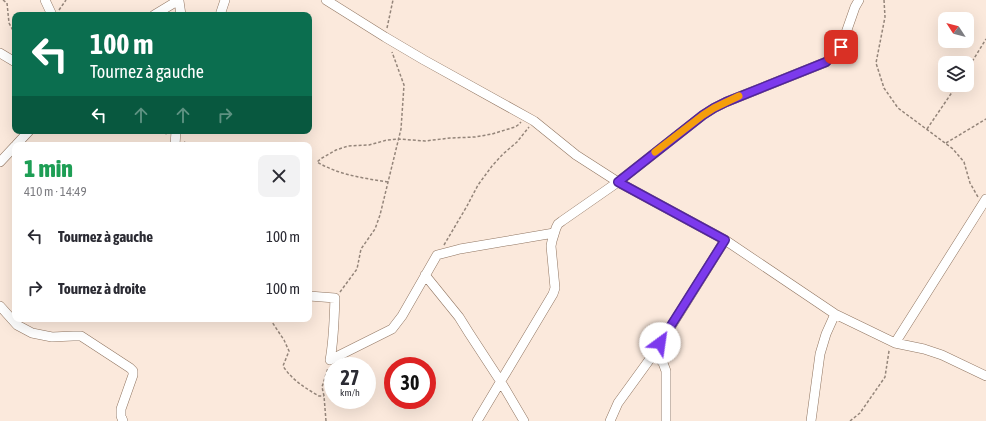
<!DOCTYPE html>
<html lang="fr">
<meta charset="utf-8">
<style>
:root{--surface:#fff;--page:#f2f2f3;--text:#2b2b33;--muted:#7c7c81}
body{margin:0;font-family:"Asap Condensed",sans-serif;background:var(--page);color:var(--text);height:100vh;display:flex;flex-direction:column;font-size:15px;white-space:nowrap}
*{box-sizing:border-box;margin:0}
p{font-size:13px;color:var(--muted)}
.icon{flex:none;width:22px;height:22px;fill:none;stroke:currentColor;stroke-width:2;stroke-linecap:round;stroke-linejoin:round}
.map{position:relative;flex:1;overflow:hidden}
.sheet{position:absolute;left:12px;top:142px;width:300px;height:180px;display:flex;flex-direction:column;background:var(--surface);border-radius:8px;box-shadow:0 4px 16px #0002}
.sheet>*{flex:none}
.guide{position:absolute;left:12px;top:12px;width:300px;height:122px;border-radius:8px;box-shadow:0 4px 16px #0002;background:#0b6e4f;color:#fff;overflow:hidden}
.needle{width:26px;rotate:306deg}
.tools{position:absolute;left:938px;top:12px;display:grid;gap:8px}
.tools a{display:grid;place-items:center;width:36px;height:36px;border-radius:8px;background:var(--surface);box-shadow:0 4px 16px #0002;font-size:20px}
.speed{position:absolute;left:324px;top:357px;display:flex;gap:8px;font-size:20px;font-weight:700;text-align:center}
.speed>*{display:grid;place-content:center;width:52px;height:52px;border-radius:50%;background:var(--surface);box-shadow:0 4px 16px #0002;line-height:1}
.speed small{font-size:10px;font-weight:400}
.speed .limit{border:6px solid #d22;background:#fff;color:#111}
.pin{position:absolute;display:grid;place-items:center;width:34px;height:34px;color:#fff;margin:-17px;border-radius:8px;box-shadow:0 2px 6px #0006}
.me{position:absolute;width:44px;margin:-22px;rotate:31deg;stroke-linejoin:round;filter:drop-shadow(0 0 3px #0008)}
.turn{display:flex;align-items:center;gap:14px;height:84px;padding:0 12px;font-size:18px}
.turn .icon{width:52px;height:52px;stroke-width:2.5}
.turn b{display:block;font-size:28px;line-height:34px}
.lanes{display:flex;align-items:center;height:38px;padding:0 12px;background:#0003;justify-content:center;gap:20px;direction:ltr}
.lanes .off{opacity:.35}
.round{display:grid;place-items:center;flex:none;width:42px;height:42px;border-radius:8px;background:var(--page)}
.headline{display:flex;align-items:center;justify-content:space-between;height:68px;padding:0 12px}
h1{font-size:24px;font-weight:800;line-height:30px;color:#1e9e55}
ul{padding:0;list-style:none}
li{display:flex;align-items:center;gap:12px;height:52px;padding:0 12px}
li div{flex:1}
li b{display:block;font-size:15px}
li em{font-style:normal}
.map>svg:first-child{display:block}
.lines{fill:none;stroke-linecap:round;stroke-linejoin:round}
.minor-casing{stroke:#907561;stroke-width:10}
.path{stroke:#94857a;stroke-width:1.5;stroke-dasharray:3 2;stroke-linecap:butt}
.minor{stroke:#fff;stroke-width:9}
.route-casing{stroke:#51269a;stroke-width:10}
.route{stroke:#7c3aed;stroke-width:7}
.slow{stroke:#f59e0b;stroke-width:7}
</style>
<div class="map">
<svg width="986" height="421" viewBox="0 0 986 421">
<rect width="100%" height="100%" fill="#fbe9dc"/>
<g class="lines">
<defs>
<path id="minor" d="M 45,0 L 52,15
M 326,0 L 385,37 L 424,60 L 534,121 L 576,155 L 618,182 L 725,240 L 835,314 L 895,343 L 986,199
M 179,1 L 181,15
M 154,15 L 179,0
M 220,15 L 225,0
M 0,53 L 15,62
M 16,145 L 29,131
M 175,145 L 176,131
M 0,162 L 15,146
M 425,275 L 459,317 L 469,333 L 501,382 L 524,421
M 309,296 L 335,298 C 334,319 334,339 330,360
M 0,306 L 17,325 L 32,333 L 52,337 L 73,336 L 81,336 L 130,368 L 133,371 L 133,375 L 121,409 L 121,416 L 123,421
M 895,343 L 924,349 L 942,355 L 986,376
M 330,360 L 392,329 L 402,316 L 437,255 L 460,249 L 554,233
M 477,421 L 553,294 L 555,288 L 551,246 L 552,241 L 556,228 L 558,224 L 562,221 L 618,182 L 703,115 L 714,108 L 726,102 L 826,62 L 841,47 L 855,7 L 859,0
M 610,421 L 618,403 L 655,352
M 666,421 L 666,371 L 663,363 L 655,352 L 725,240
M 811,421 L 820,354 L 826,334 L 835,314"/>
</defs>
<use href="#minor" class="minor-casing"/>
<path class="path" d="M 3,0 L 7,3 L 9,23 L 15,34
M 884,0 L 885,17 L 876,63 L 884,88 L 898,108 L 953,149 L 964,162 L 970,183 L 978,197
M 59,10 L 66,0
M 387,28 L 393,0
M 967,70 L 986,39
M 927,129 L 957,85
M 154,131 L 168,134
M 184,142 L 190,145
M 946,143 L 986,119
M 388,182 C 363,178 339,175 317,162 L 322,158 L 336,150 L 348,146 L 369,145 L 387,140 L 399,139 L 425,141 L 450,138 L 475,137 L 492,134 L 515,127 L 518,125 L 521,122
M 444,245 L 467,206 L 478,185 L 492,166 L 503,154 L 517,142 L 529,127
M 340,292 L 357,269 L 361,249 L 375,229 L 380,215 L 401,129 L 404,85 L 392,52
M 270,319 L 284,340 L 289,351 L 283,366 C 292,380 305,388 319,396 L 324,396
M 326,421 L 324,396 L 322,387 L 328,368
M 850,421 L 860,413 L 885,377 L 889,351 L 890,350"/>
<use href="#minor" class="minor"/>
</g>
<g class="lines">
<defs>
<path id="route" d="M 660,343 L 725,240 L 618,182 L 703,115 L 714,108 L 726,102 L 826,62 L 841,47"/>
</defs>
<use href="#route" class="route-casing"/>
<use href="#route" class="route"/>
<path class="slow" d="M 655,152 L 703,115 L 714,108 L 739,96"/>
</g>
</svg>
<div class="tools">
<a><svg class="needle" viewBox="-14 -14 28 28"><path d="M0-13l5 13h-10z" fill="#e53935"/><path d="M0 13l5-13h-10z" fill="#7c7c81"/></svg></a>
<a><svg class="icon" aria-label="layers" viewBox="0 0 24 24"><path d="M12 4l9 5-9 5-9-5zM3 14l9 5 9-5"/></svg></a>
</div>
<div class="speed"><div>27<small>km/h</small></div><div class="limit">30</div></div>
<div class="pin" style="left:841px;top:47px;background:#d93025"><svg class="icon" aria-label="arrive" viewBox="0 0 24 24"><path d="M6 21V4h12l-3 4 3 4H6"/></svg></div>
<svg class="me" style="left:660px;top:343px" viewBox="-20 -20 40 40"><circle r="19" fill="#fff"/><path d="M0-13L10 11 0 6-10 11z" fill="#7c3aed"/></svg>
<div class="guide">
<div class="turn"><svg class="icon" aria-label="left" viewBox="0 0 24 24"><path d="M17 20v-9H6M10 6l-5 5 5 5"/></svg><div><b>100 m</b>Tournez à gauche</div></div>
<div class="lanes"><svg class="icon" aria-label="left" viewBox="0 0 24 24"><path d="M17 20v-9H6M10 6l-5 5 5 5"/></svg><svg class="icon off" aria-label="ahead" viewBox="0 0 24 24"><path d="M12 20V5M6 11l6-6 6 6"/></svg><svg class="icon off" aria-label="ahead" viewBox="0 0 24 24"><path d="M12 20V5M6 11l6-6 6 6"/></svg><svg class="icon off" aria-label="right" viewBox="0 0 24 24"><path d="M7 20v-9h11M14 6l5 5-5 5"/></svg></div>
</div>
<section class="sheet">
<div class="headline"><div><h1>1 min</h1><p>410 m · 14:49</p></div><a class="round"><svg class="icon" aria-label="close" viewBox="0 0 24 24"><path d="M6 6l12 12M18 6L6 18"/></svg></a></div>
<ul>
<li><svg class="icon" aria-label="left" viewBox="0 0 24 24"><path d="M17 20v-9H6M10 6l-5 5 5 5"/></svg><div><b>Tournez à gauche</b></div><em>100 m</em></li>
<li><svg class="icon" aria-label="right" viewBox="0 0 24 24"><path d="M7 20v-9h11M14 6l5 5-5 5"/></svg><div><b>Tournez à droite</b></div><em>100 m</em></li>
</ul>
</section>
</div>
